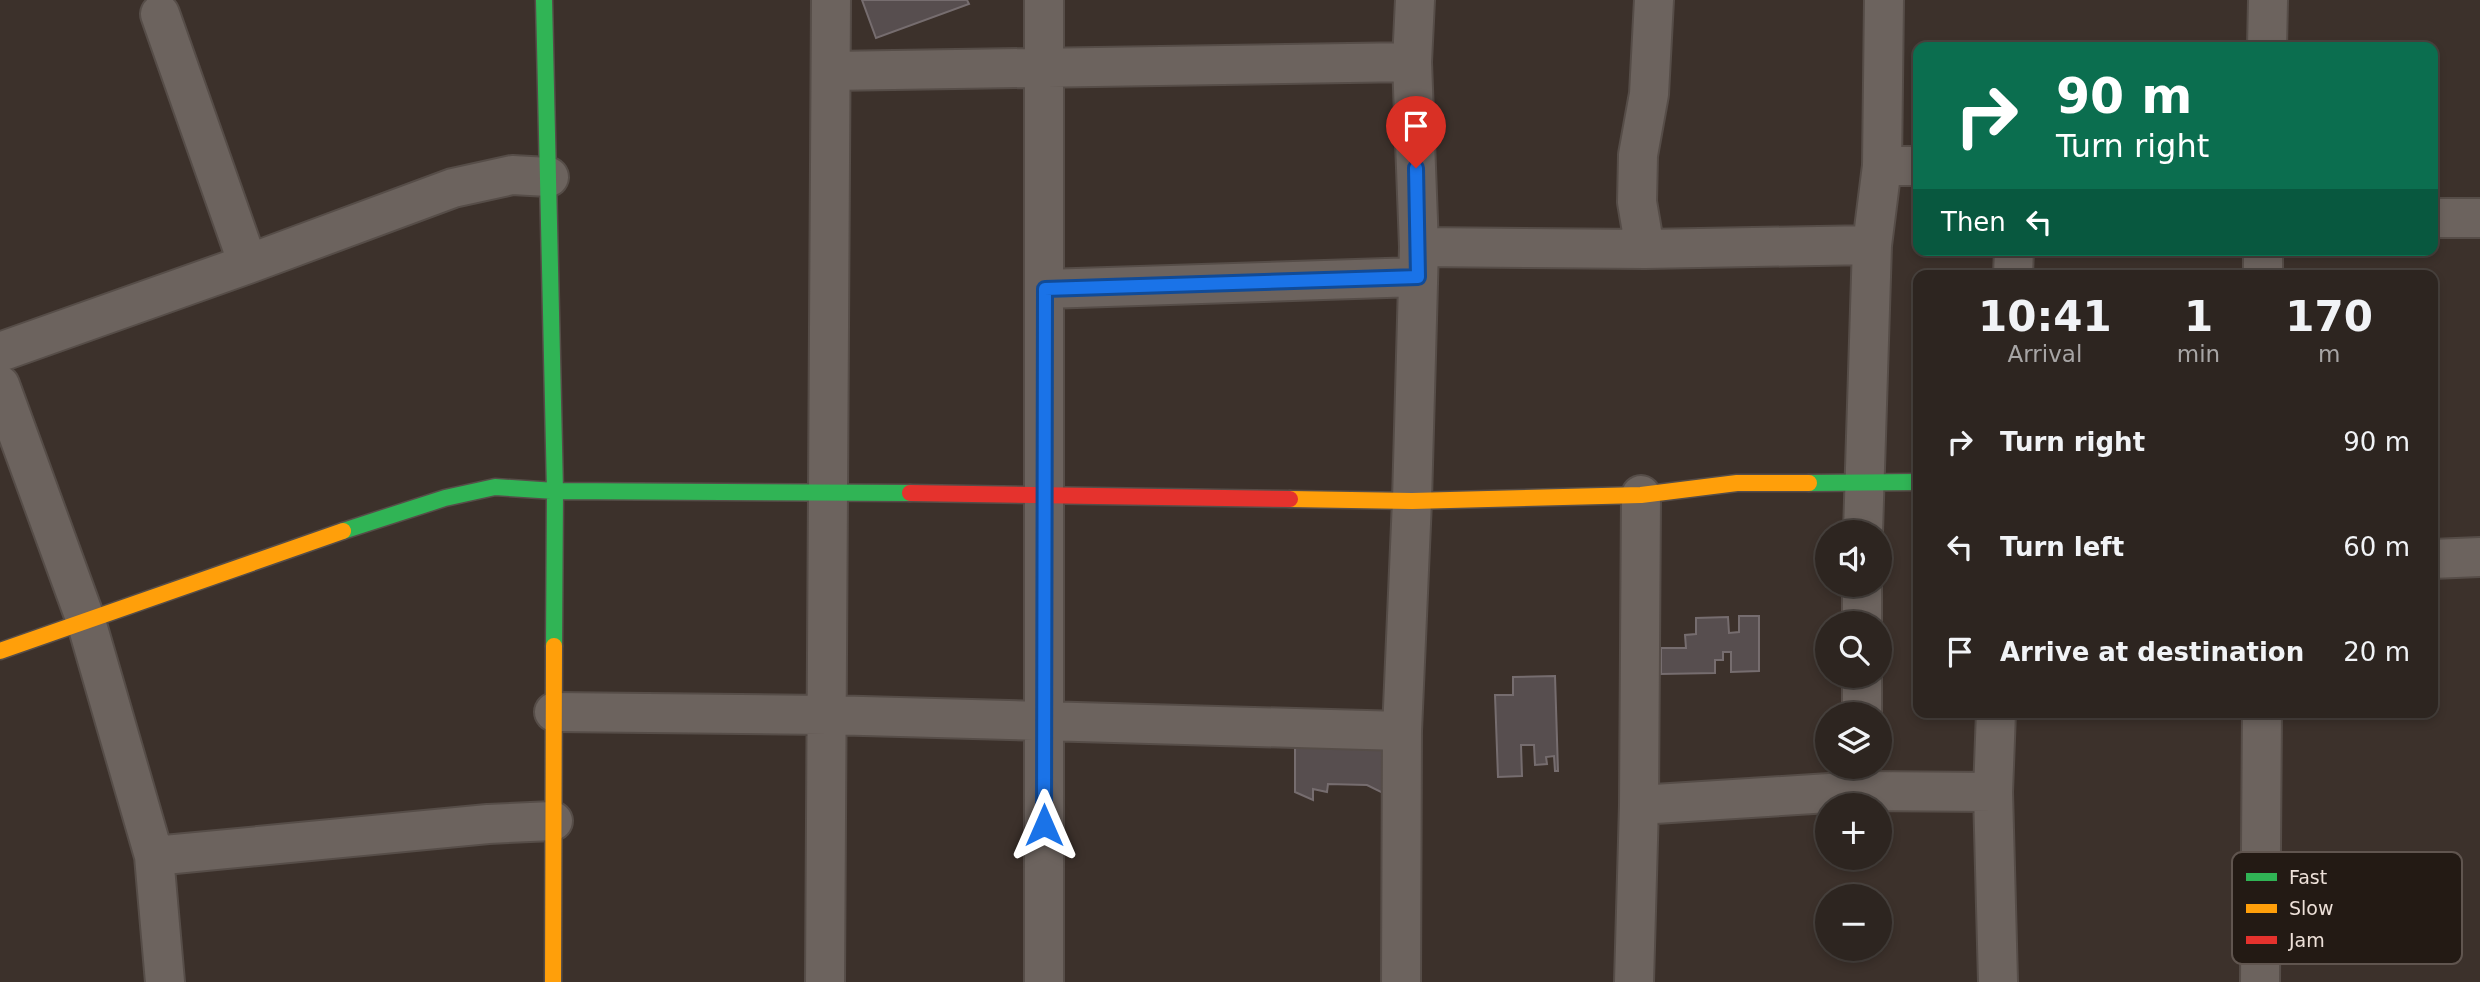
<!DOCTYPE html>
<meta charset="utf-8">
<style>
:root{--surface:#2d2520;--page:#39312d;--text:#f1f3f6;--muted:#a7a5a5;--line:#48423e}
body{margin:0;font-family:"DejaVu Sans",sans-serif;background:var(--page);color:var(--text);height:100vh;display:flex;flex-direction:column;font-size:26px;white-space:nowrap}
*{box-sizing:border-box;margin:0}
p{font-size:23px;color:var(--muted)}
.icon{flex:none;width:38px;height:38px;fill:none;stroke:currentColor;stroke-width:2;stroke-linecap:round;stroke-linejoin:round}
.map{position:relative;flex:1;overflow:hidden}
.sheet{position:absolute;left:1913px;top:270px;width:525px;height:448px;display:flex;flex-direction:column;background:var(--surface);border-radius:14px;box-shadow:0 4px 10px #0003,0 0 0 2px var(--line)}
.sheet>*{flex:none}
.guide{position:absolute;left:1913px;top:42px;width:525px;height:214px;border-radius:14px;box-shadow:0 4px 10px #0003,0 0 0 2px var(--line);background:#0b6e4f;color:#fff;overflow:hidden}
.buttons{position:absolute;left:1815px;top:520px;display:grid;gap:14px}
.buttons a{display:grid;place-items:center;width:77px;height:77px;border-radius:50%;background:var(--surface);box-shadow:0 4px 10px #0003,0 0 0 2px var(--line);font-size:35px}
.pin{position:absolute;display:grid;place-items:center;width:60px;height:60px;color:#fff;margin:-72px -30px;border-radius:50% 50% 50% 0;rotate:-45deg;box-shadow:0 0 7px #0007}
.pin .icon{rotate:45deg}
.me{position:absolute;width:77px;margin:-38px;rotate:0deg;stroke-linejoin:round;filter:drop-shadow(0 0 5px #0008)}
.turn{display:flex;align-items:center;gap:24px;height:147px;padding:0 28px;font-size:32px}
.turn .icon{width:91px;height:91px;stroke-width:2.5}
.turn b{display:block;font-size:49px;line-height:60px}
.then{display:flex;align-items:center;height:66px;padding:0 28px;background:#0003;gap:14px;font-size:26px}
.eta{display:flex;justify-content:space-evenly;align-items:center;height:119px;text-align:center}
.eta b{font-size:42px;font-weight:700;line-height:49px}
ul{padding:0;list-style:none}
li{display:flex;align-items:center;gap:21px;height:105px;padding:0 28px}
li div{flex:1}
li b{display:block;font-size:26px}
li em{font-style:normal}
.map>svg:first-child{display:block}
.building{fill:#574e4f;stroke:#766d6f;stroke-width:2}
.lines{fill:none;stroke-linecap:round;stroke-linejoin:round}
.street-casing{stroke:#564d48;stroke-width:42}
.fast-casing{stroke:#564d48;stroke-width:19}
.slow-casing{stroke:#564d48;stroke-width:19}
.jam-casing{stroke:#564d48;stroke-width:19}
.street{stroke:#6c635e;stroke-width:38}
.fast{stroke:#30b455;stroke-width:16}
.slow{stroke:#ff9f0a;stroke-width:16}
.jam{stroke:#e5322d;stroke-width:16}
.route-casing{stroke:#114b97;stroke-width:18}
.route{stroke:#1a73e8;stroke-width:12}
.key{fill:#231a14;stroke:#60554f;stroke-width:2}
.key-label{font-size:19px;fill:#ede0d8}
</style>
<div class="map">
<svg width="2480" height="982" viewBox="0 0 2480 982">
<rect width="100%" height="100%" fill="#3c312b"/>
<path class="building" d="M 862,0 L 967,0 L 969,4 L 876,38 Z
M 1739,616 L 1759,616 L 1759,671 L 1731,672 L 1731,652 L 1723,652 L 1723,660 L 1715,660 L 1715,673 L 1661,674 L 1661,648 L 1686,648 L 1685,635 L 1696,634 L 1696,618 L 1728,617 L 1729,633 L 1739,632 Z
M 1555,676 L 1558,771 L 1555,771 L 1554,756 L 1546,757 L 1547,764 L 1535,765 L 1534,745 L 1521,745 L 1522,776 L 1498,777 L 1495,695 L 1513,695 L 1513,677 Z
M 1385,743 L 1385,794 L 1367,785 L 1328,784 L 1327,792 L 1313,789 L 1313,800 L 1295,792 L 1295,744 Z"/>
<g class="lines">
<defs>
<path id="street" d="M 160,14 L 248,264
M 2267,47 L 2268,0
M 831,71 L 1412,62
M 1882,166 L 1918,166
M 2432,218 L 2480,218
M 1419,247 L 1645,249 L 1872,245
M 1645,249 L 1637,202 L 1638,155 L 1649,94 L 1654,0
M 2263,250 L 2263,275
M 2013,275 L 2014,250
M 1045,289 L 1417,277
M 0,352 L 248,264 L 453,188 L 512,175 L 549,177
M 0,385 L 86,621 L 154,856 L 165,982
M 1863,532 L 1872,245 L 1882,166 L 1884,0
M 2432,559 L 2480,557
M 1862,623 L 1862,584
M 554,712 L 827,715 L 1402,731
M 1996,712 L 1993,792 L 1998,982
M 1862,714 L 1862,676
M 1639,805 L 1861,791 L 1993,792
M 154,856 L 488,824 L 553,821
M 825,982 L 831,0
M 1044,982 L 1044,0
M 1401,982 L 1402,731 L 1412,501 L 1419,247 L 1412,62 L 1415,0
M 1634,982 L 1639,805 L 1641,495
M 2260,982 L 2262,712"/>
<path id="fast" d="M 544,0 L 555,491 L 554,646
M 1809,483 L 1918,482
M 343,531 L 445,498 L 495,487 L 555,491 L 910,493"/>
<path id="slow" d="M 1290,499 L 1412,501 L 1641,495 L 1737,483 L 1809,483
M 0,651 L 343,531
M 553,982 L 554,646"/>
<path id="jam" d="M 910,493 L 1290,499"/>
</defs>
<use href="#street" class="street-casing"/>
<use href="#fast" class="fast-casing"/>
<use href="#slow" class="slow-casing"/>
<use href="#jam" class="jam-casing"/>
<use href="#street" class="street"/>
<use href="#fast" class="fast"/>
<use href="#slow" class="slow"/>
<use href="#jam" class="jam"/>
</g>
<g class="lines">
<defs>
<path id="route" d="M 1044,825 L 1045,289 L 1418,277 L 1416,168"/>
</defs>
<use href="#route" class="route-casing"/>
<use href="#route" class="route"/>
</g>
<rect x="2232" y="852" width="230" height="112" rx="10" class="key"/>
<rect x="2246" y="873" width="31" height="8" fill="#30b455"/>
<rect x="2246" y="904" width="31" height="9" fill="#ff9f0a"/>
<rect x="2246" y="936" width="31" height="8" fill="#e5322d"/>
<g class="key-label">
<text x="2289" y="884">Fast</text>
<text x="2289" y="915">Slow</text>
<text x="2289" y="947">Jam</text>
</g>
</svg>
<div class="buttons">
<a><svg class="icon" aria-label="sound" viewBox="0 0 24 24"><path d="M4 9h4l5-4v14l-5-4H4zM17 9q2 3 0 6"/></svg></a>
<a><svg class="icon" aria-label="search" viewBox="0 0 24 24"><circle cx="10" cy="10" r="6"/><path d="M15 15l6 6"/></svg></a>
<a><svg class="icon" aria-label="layers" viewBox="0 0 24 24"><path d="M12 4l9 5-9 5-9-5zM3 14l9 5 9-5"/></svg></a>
<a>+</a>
<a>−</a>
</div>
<div class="pin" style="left:1416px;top:168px;background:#d93025"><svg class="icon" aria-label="arrive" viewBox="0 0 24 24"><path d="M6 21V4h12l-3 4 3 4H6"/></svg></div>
<svg class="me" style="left:1044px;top:825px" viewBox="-20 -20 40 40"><path d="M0-17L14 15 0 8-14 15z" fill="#1a73e8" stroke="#fff" stroke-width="4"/></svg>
<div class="guide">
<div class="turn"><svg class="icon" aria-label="right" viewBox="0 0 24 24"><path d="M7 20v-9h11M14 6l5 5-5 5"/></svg><div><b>90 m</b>Turn right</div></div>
<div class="then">Then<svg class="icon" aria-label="left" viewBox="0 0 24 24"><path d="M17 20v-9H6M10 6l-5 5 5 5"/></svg></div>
</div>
<section class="sheet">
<div class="eta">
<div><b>10:41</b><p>Arrival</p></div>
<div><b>1</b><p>min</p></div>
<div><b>170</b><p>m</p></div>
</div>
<ul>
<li><svg class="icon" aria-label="right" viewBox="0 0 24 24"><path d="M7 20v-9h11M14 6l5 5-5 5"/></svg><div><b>Turn right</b></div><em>90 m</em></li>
<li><svg class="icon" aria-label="left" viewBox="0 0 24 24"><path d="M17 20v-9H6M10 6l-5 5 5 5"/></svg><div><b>Turn left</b></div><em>60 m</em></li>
<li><svg class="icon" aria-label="arrive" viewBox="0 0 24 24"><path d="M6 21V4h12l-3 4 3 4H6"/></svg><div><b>Arrive at destination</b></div><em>20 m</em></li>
</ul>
</section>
</div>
